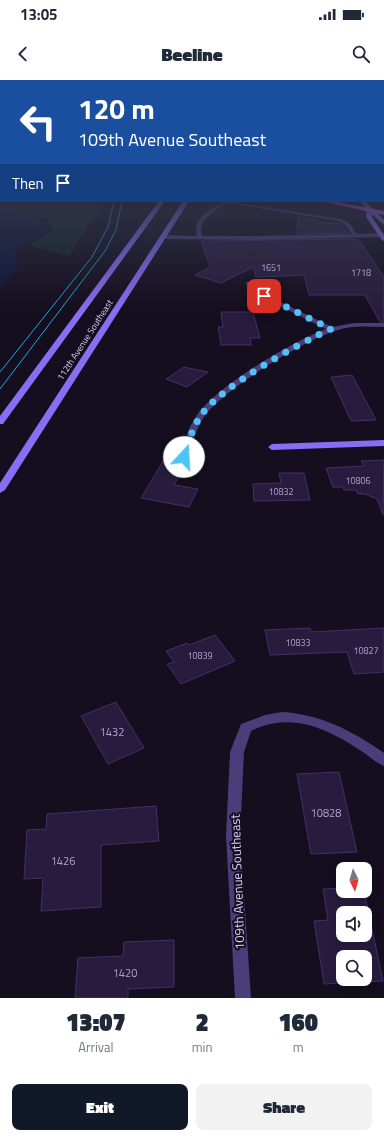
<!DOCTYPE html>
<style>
:root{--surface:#fff;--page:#f2f2f3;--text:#1f2937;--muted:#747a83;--accent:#111827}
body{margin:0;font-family:"Titillium Web",sans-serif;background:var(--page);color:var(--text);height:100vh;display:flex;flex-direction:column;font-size:15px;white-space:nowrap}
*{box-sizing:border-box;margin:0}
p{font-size:13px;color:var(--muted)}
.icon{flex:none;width:22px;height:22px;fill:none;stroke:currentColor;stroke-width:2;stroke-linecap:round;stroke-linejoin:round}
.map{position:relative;height:918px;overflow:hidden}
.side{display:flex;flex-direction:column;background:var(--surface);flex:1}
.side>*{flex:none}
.guide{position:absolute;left:0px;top:0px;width:384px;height:122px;box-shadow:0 2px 10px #0003;background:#1a4fa0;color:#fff;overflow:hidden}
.needle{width:26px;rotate:175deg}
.controls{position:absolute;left:336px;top:782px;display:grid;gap:8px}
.controls a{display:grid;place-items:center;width:36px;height:36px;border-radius:8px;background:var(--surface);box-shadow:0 2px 10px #0003;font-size:20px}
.pin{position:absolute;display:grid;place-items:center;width:34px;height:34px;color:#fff;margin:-17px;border-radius:8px;box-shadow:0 2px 6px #0006}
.me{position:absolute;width:44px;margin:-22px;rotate:20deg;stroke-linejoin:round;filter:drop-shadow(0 0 3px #0008)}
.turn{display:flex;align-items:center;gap:14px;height:84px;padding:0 12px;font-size:18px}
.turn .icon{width:52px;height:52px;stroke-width:2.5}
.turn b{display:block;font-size:28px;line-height:34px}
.then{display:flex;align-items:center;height:38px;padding:0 12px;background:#0003;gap:8px;font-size:15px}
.eta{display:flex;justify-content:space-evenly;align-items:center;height:68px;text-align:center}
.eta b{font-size:24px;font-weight:800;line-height:28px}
.primary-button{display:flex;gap:8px;margin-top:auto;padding:8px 12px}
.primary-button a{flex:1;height:46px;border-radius:8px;background:var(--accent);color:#fff;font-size:16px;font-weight:800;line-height:46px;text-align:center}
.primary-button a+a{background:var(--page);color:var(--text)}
.status{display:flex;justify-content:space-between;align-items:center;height:28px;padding:0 20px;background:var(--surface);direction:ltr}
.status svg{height:11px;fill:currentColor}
header{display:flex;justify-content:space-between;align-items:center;height:52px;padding:0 12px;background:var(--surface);font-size:18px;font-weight:800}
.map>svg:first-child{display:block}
.green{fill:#122528}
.water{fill:#0d1539}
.building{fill:#281c3e;stroke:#442f68;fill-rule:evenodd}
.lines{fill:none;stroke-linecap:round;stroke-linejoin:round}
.lane{fill:#493d7a;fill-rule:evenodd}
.street{fill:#493d7a;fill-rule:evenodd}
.secondary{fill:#886ef4;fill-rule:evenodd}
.primary{fill:#d45ff2;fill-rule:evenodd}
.tram{stroke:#12ace4;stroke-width:1}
.route{stroke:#4fc3f7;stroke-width:7;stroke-dasharray:0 12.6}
.labels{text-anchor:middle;stroke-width:4;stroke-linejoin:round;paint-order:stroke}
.number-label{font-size:9px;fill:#afa2cc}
.far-street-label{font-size:9px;fill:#dccffb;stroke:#140e1e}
.near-number-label{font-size:11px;fill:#afa2cc}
.near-street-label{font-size:13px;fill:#dccffb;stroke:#140e1e}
</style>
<div class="status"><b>13:05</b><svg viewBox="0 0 49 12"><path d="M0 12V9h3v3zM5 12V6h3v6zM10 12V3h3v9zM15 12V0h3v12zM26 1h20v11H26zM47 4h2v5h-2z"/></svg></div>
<header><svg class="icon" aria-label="back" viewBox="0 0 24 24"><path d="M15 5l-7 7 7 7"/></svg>Beeline<svg class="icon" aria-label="search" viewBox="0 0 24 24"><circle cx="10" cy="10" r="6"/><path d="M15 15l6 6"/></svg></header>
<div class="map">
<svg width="384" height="918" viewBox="0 0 384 918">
<rect width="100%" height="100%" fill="#140e1e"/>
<path class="green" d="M 0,104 L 1,121 L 103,121 L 97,132 L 97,138 L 93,139 L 69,176 L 27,165 L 52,151 L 47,138 L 0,138 Z"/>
<path class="water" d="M 0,130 L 9,130 L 34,135 L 49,149 L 15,171 L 17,189 L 6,199 L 0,209 Z"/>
<path class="building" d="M 298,137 L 316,140 L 318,143 L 339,143 L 348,153 L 297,154 Z
M 352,159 L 359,160 L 384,197 L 384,242 L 380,242 L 365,215 L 309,215 L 304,195 L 256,197 L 253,187 L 221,203 L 195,195 L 210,187 L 201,161 Z
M 221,232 L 253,232 L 260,258 L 250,258 L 251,265 L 221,265 L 218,247 L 223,247 Z
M 184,287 L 208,292 L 187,307 L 166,299 Z
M 352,295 L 376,340 L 351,341 L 331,297 Z
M 166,376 L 181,380 L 188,380 L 174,405 L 198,409 L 189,427 L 141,418 Z
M 384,380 L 383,435 L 377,419 L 365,414 L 358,414 L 356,410 L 344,410 L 343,407 L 333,407 L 326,388 L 364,386 L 361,381 Z
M 279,393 L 304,393 L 310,420 L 254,421 L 253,404 L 281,403 Z
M 310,548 L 311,552 L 384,548 L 384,592 L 354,594 L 347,572 L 270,575 L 265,550 Z
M 215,555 L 235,581 L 181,604 L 167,584 L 174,582 L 166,571 L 187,563 L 189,565 Z
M 116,622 L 144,668 L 108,684 L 81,636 Z
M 339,692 L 357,772 L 311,774 L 297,694 Z
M 156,726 L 159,761 L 101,765 L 101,827 L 41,831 L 43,798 L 24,799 L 27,750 L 46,749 L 47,734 Z
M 343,808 L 343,811 L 364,811 L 383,901 L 324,904 L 314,841 L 328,840 L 323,809 ZM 343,833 L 365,833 L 365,855 L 343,855 ZM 343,877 L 365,877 L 365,899 L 343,899 Z
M 174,860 L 174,907 L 128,909 L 128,918 L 75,918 L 78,878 L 123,876 L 124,862 Z"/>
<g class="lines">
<path class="lane" d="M 225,121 L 340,139 L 349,143 L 357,154 L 384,153 L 384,157 L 253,160 L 163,159 L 160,157 L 163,155 L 197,156 C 192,137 212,129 225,121 ZM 228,123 L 339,141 L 345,145 L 352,154 L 253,156 L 202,156 C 197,139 215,131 228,123 Z"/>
<path class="street" d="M 246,202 L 250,202 L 266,215 L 332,247 L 354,243 L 384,243 L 384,247 C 369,247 353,245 338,250 C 306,259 223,309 204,337 C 196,349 192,364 188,377 L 187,379 L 181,379 L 180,377 C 184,363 188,347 197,335 C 217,306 293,261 326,249 L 262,217 L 246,204 Z
M 282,632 C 320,634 353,651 384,673 L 384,686 C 374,682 367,674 358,669 C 325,647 289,632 251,651 L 244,672 L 240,756 L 251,918 L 235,918 L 226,756 L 230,672 L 241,644 L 265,635 Z"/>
<path class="secondary" d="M 159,121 L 165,121 L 3,344 L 0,344 L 0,336 Z
M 183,121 L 189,121 L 5,410 L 0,413 L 0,403 Z
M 359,121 L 365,121 L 384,140 L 384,145 L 372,134 L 372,137 L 384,155 L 384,161 L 382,160 L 366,137 L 367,129 Z
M 384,360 L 384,366 L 272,370 L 268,367 L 272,364 Z"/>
<path class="primary" d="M 157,121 L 163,121 L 161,125 L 157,125 Z
M 321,121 L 332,121 L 384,131 L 384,135 Z"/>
<path class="tram" d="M 0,292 L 92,177 L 108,147 L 114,121
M 0,309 L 105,171 L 116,150 L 122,121"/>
</g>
<linearGradient id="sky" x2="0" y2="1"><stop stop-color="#0b0810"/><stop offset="0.45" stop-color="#34364c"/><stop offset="1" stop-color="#34364c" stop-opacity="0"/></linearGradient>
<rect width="384" height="232" fill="url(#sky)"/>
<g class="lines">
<path class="route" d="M 184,377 C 188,363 193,346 202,334 C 221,307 299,263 331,249 L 264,216"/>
</g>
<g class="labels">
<g class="number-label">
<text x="271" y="191">1651</text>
<text x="361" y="196">1718</text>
<text x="358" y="404">10806</text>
<text x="281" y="415">10832</text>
<text x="298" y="566">10833</text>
<text x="366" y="574">10827</text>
<text x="200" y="579">10839</text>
</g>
<g class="far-street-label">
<text transform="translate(85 260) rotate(-57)" y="3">112th Avenue Southeast</text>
</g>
<g class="near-number-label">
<text x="112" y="656">1432</text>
<text x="326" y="737">10828</text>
<text x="63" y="785">1426</text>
<text x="125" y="897">1420</text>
</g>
<g class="near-street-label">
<text transform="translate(237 802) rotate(-92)" y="5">109th Avenue Southeast</text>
</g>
</g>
</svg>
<div class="controls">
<a><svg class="needle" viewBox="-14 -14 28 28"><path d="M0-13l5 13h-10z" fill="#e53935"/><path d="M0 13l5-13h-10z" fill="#747a83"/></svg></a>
<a><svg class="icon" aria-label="sound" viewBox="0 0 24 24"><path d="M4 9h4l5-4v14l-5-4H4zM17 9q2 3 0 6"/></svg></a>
<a><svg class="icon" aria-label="search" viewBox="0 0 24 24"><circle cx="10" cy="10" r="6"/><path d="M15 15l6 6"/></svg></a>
</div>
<div class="pin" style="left:264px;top:216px;background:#d93025"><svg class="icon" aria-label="arrive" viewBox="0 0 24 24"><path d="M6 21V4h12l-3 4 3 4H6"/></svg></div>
<svg class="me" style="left:184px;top:377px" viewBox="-20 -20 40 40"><circle r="19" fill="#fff"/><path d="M0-13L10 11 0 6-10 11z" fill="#4fc3f7"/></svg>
<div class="guide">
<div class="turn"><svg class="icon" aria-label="left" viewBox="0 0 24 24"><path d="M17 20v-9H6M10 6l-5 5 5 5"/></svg><div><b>120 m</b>109th Avenue Southeast</div></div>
<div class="then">Then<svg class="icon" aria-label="arrive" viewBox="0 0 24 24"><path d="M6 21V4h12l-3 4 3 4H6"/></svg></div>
</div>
</div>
<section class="side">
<div class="eta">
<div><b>13:07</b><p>Arrival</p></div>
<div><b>2</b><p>min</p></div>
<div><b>160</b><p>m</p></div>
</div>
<div class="primary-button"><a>Exit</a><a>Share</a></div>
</section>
